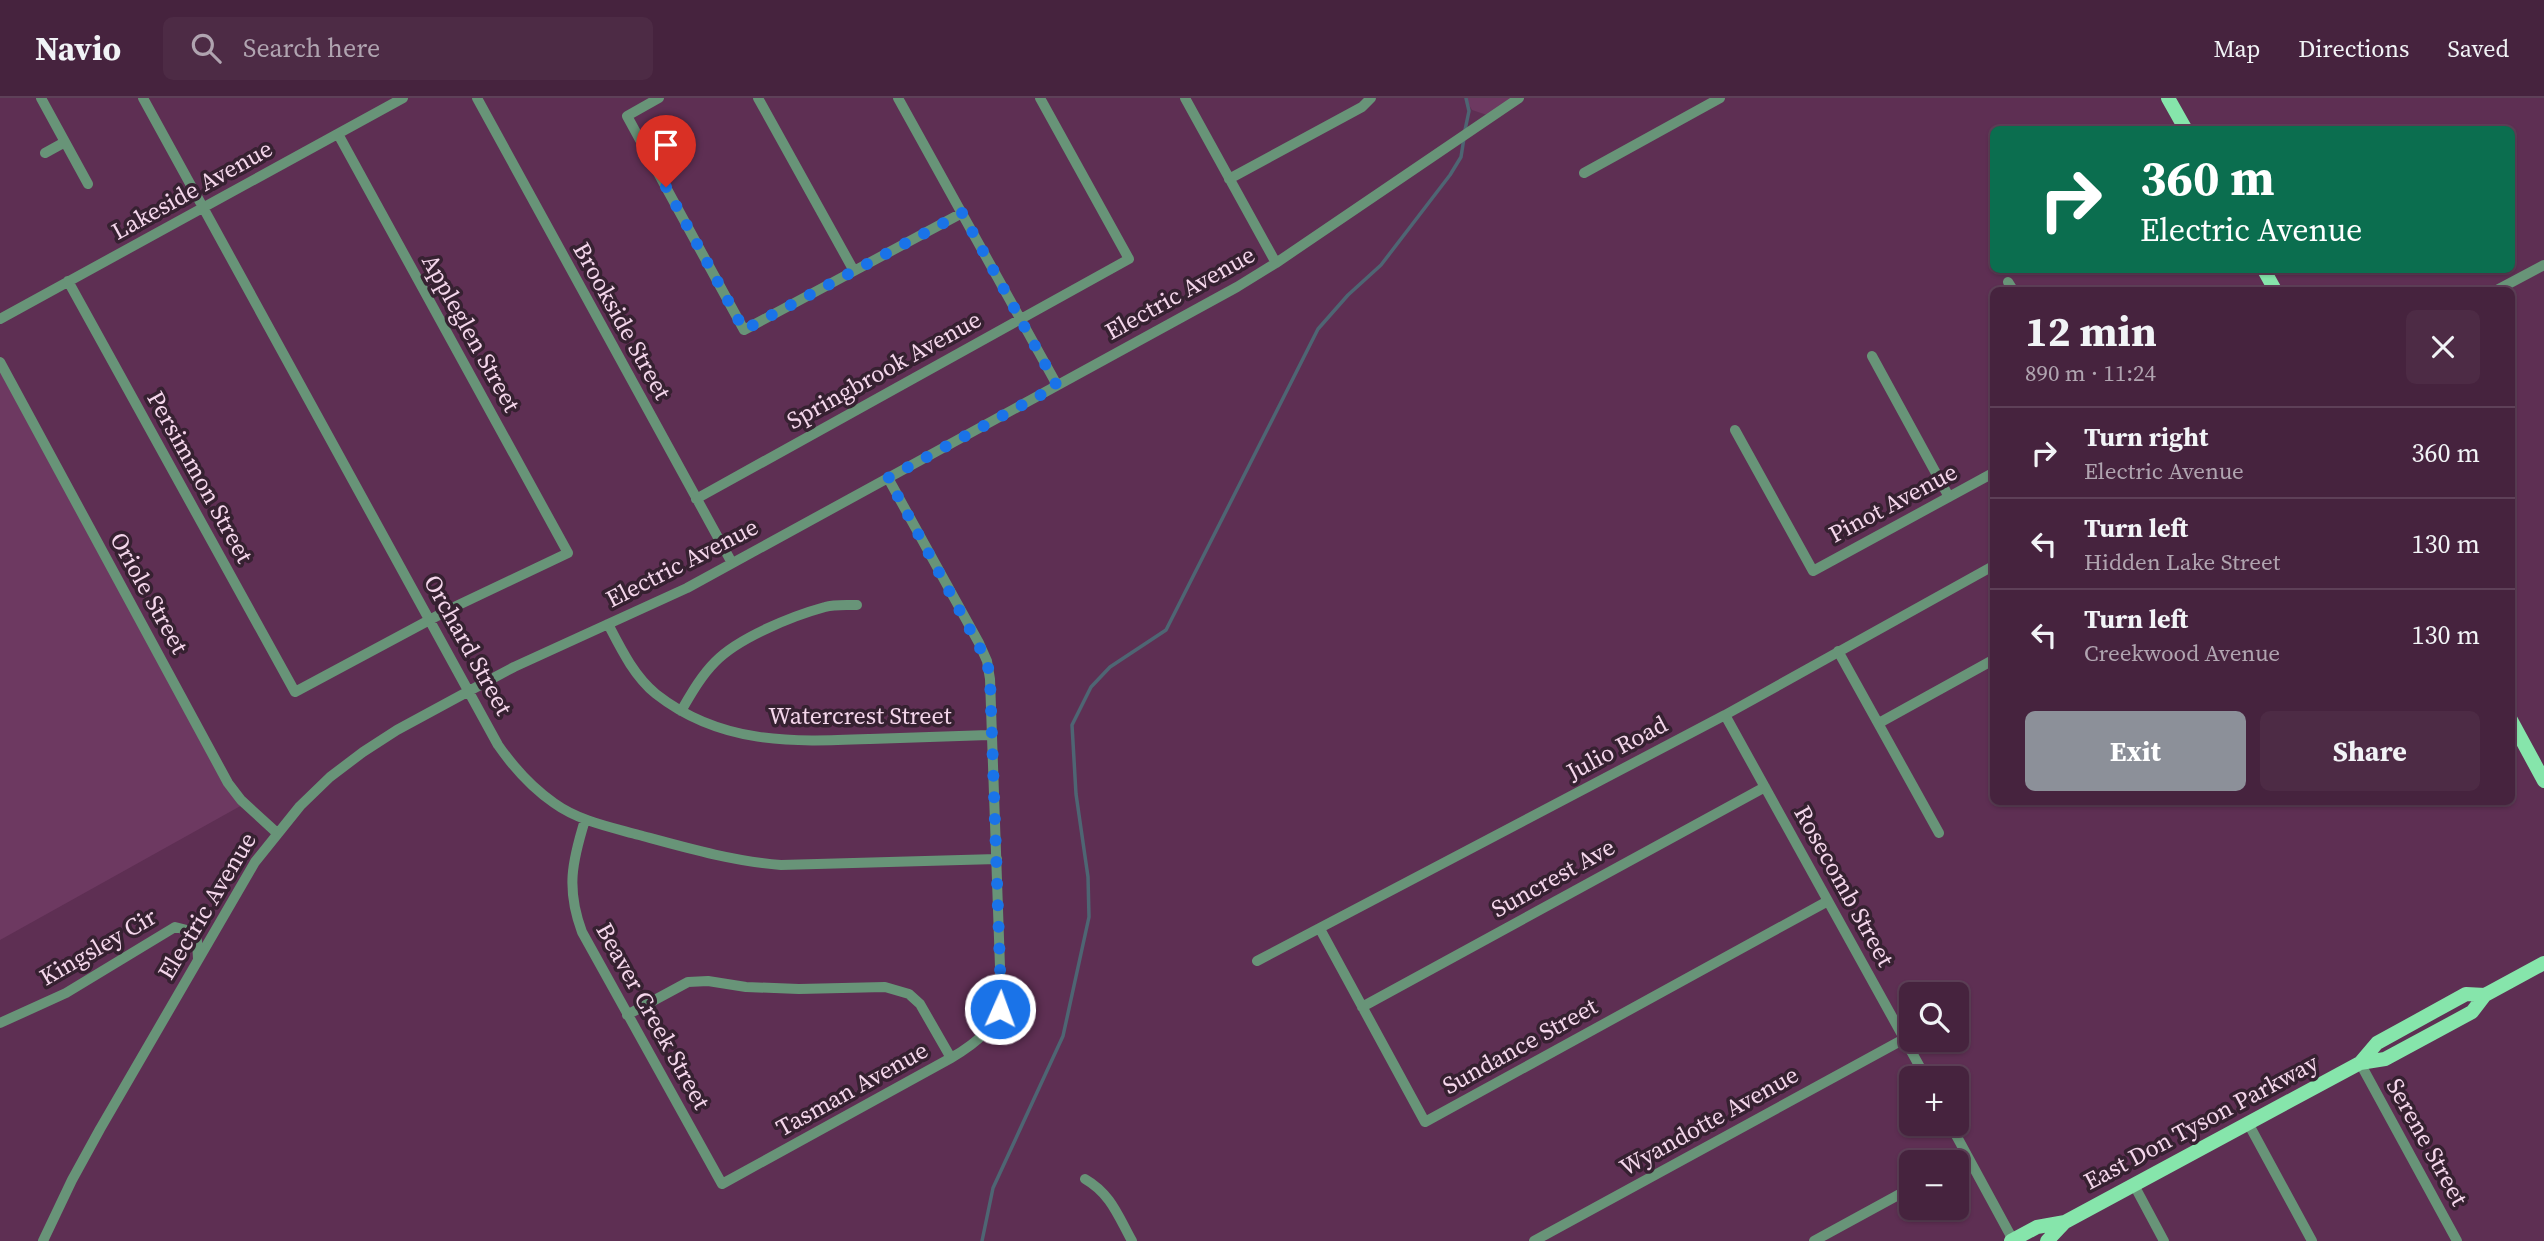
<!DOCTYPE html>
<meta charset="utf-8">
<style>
:root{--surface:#46233e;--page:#4d2b45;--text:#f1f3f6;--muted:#b0a4b0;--line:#5e4058;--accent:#8c9099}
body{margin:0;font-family:"Source Serif 4",serif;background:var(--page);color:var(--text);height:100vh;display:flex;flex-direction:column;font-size:26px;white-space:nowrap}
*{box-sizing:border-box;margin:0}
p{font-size:23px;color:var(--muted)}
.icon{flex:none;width:38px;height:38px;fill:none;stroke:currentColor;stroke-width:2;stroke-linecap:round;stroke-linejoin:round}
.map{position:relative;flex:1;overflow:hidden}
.drawer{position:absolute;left:1990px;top:189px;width:525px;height:518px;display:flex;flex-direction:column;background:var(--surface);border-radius:10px;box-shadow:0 2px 5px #0004,0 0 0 2px var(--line)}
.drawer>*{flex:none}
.guide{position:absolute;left:1990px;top:28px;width:525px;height:147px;border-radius:10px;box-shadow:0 2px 5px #0004,0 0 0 2px var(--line);background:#0b6e4f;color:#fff;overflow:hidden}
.tools{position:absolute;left:1899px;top:884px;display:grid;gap:14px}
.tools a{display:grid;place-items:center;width:70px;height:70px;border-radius:10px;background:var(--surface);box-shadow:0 2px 5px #0004,0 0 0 2px var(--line);font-size:35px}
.pin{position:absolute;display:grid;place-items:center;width:60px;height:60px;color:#fff;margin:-72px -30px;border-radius:50% 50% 50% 0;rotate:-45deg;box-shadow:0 0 7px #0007}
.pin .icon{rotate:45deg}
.me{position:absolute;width:77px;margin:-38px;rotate:2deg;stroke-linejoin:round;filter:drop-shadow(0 0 5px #0008)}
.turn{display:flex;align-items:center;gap:24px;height:147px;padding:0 35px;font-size:32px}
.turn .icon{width:91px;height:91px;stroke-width:2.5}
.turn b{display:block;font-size:49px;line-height:60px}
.round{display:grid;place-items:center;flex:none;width:74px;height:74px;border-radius:10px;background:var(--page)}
.overview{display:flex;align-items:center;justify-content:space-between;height:119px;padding:0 35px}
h1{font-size:42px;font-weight:700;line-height:52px}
.action{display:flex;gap:14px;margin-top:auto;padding:14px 35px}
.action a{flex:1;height:80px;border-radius:10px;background:var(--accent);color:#fff;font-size:28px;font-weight:700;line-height:80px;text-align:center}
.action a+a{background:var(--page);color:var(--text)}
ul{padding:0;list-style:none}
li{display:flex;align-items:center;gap:21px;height:91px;padding:0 35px;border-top:2px solid var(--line)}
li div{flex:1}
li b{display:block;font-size:26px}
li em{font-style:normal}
header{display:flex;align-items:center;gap:42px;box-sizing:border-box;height:98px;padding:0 35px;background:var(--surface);border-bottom:2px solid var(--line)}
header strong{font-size:33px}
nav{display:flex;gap:38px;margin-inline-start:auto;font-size:24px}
.search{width:490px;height:63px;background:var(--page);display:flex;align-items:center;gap:18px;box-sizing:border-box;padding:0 24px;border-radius:10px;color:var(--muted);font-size:26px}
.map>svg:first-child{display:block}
.built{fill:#6d3961}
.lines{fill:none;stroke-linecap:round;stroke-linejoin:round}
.stream{stroke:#4e6573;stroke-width:3.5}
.minor{stroke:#689478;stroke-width:10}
.major{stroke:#86e5ab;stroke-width:14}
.route{stroke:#1a73e8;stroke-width:12;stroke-dasharray:0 21.6}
.labels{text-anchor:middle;stroke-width:7;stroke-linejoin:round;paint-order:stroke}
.street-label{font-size:24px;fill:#f4d6eb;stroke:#362131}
</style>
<header>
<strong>Navio</strong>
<div class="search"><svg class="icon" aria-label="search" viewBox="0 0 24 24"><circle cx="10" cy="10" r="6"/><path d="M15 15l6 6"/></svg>Search here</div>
<nav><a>Map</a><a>Directions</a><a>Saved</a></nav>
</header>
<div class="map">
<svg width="2544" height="1143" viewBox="0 0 2544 1143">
<rect width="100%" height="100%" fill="#5e2f53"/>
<path class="built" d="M 1465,0 L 1519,0 L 1490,18 L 1472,12 Z
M 0,264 L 244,706 L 0,842 Z"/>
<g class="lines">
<path class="stream" d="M 1465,32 L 1469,13 L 1466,0
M 982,1143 L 993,1090 L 1063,938 L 1089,819 L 1088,779 L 1076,696 L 1072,627 L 1091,589 L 1110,569 L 1166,532 L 1318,231 L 1348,197 L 1381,167 L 1450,77 L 1461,59 L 1464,40"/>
<path class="minor" d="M 41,0 L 88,86
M 143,0 L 498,647 C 514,670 531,689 554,705 C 579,723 610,729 639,737 C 687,750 732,763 781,767 L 997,761
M 477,0 L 732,465
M 659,0 L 627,18 L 744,232 L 962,115
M 758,0 L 854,173
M 898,0 L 1057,287
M 1185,0 L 1276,165
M 45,55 L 65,44
M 1584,75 L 1720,0
M 1229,81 L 1362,9 L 1371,0
M 68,183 L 295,594 L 450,511 L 568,455 L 338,36
M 2008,184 L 2013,192
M 2497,192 L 2544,167
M 0,221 L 403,0
M 1872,258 L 1949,399
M 0,264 L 228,685 L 241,702 L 277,735
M 1735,332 L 1813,473 L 1993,375
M 696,401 L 1129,161 L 1040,0
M 608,526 C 621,551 634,578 656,596 C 721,647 792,644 870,641 C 910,640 951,638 992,637
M 1838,553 L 1939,735
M 681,613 C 691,596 701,578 715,564 C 738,540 792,518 825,509 C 835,506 846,507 857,507
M 1725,617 L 1926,980
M 1879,625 L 1993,562
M 585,722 C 572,764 566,791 582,834 L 722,1086 L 951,960 C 977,945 997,929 1001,898 L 990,581 L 987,563 L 979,545 L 888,380
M 1320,831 L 1425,1024 L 1828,803
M 1257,863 L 1725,617 L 1993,468
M 1362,909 L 1765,689
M 627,917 L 688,884 L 708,883 L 746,889 L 799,891 L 885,889 L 909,896 L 920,906 L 951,960
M 0,925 L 66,895 L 175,829 L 191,833 L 197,843 L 198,861
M 2360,965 L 2457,1143
M 2248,1025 L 2312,1143
M 1950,1026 L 2013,1142
M 1085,1081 C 1111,1096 1118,1118 1132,1143
M 2134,1087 L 2164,1143
M 43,1143 L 72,1082 L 100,1031 L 255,764 L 300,708 L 330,679 L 363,654 L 397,632 L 469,593 L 514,569 L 687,490 L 1237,189 L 1276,165 L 1519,0
M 1534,1143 L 1904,941
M 1814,1143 L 1911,1090"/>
<path class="major" d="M 2168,0 L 2186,32
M 2264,172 L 2275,192
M 2511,622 L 2544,683
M 2360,965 L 2385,961 L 2472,914 L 2485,897 L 2544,865
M 2011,1143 L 2037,1129 L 2065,1124
M 2047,1143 L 2065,1124 L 2360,965 L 2377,945 L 2466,896 L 2485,897"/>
</g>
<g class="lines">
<path class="route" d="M 666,89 L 744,232 L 962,115 L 1057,288 L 888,380 L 987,563 L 990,581 L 1001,898 L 1000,911"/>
</g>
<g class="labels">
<g class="street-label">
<text transform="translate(192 92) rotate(-29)" y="8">Lakeside Avenue</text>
<text transform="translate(1180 195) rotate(-29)" y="8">Electric Avenue</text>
<text transform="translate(622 223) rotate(61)" y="8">Brookside Street</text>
<text transform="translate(471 235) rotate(61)" y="8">Appleglen Street</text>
<text transform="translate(884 272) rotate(-29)" y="8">Springbrook Avenue</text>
<text transform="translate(200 379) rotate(61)" y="8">Persimmon Street</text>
<text transform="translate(1893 405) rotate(-28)" y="8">Pinot Avenue</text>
<text transform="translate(682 465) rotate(-27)" y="8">Electric Avenue</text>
<text transform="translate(149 495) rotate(61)" y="8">Oriole Street</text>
<text transform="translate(468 547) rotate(61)" y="8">Orchard Street</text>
<text x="860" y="626">Watercrest Street</text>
<text transform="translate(1617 650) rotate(-28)" y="8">Julio Road</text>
<text transform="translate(1553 780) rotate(-29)" y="8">Suncrest Ave</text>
<text transform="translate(1844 788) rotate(61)" y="8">Rosecomb Street</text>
<text transform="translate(207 808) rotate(-59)" y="8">Electric Avenue</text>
<text transform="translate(98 849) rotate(-30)" y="8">Kingsley Cir</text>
<text transform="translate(653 918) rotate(61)" y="8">Beaver Creek Street</text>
<text transform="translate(1520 948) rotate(-29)" y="8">Sundance Street</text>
<text transform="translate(852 991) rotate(-29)" y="8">Tasman Avenue</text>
<text transform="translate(1709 1023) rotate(-29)" y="8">Wyandotte Avenue</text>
<text transform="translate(2201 1024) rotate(-28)" y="8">East Don Tyson Parkway</text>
<text transform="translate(2427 1044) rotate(61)" y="8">Serene Street</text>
</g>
</g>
</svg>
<div class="tools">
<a><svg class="icon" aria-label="search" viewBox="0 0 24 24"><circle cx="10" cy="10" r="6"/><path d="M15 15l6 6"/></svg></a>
<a>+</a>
<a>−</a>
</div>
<div class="pin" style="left:666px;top:89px;background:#d93025"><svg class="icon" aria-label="arrive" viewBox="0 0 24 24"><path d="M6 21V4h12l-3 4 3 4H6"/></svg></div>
<svg class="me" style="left:1000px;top:911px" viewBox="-20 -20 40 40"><circle r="17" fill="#1a73e8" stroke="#fff" stroke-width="3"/><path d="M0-11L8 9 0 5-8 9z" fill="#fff"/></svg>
<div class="guide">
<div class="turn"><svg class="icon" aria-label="right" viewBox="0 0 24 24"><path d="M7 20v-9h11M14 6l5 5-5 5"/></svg><div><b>360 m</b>Electric Avenue</div></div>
</div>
<section class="drawer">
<div class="overview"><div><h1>12 min</h1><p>890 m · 11:24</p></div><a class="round"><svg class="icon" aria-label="close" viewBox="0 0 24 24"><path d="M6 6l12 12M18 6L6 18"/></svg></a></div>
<ul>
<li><svg class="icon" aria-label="right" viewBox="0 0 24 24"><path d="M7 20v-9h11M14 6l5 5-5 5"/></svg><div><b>Turn right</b><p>Electric Avenue</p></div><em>360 m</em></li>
<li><svg class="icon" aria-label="left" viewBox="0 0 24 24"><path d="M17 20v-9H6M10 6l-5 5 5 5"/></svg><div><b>Turn left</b><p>Hidden Lake Street</p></div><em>130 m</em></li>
<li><svg class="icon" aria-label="left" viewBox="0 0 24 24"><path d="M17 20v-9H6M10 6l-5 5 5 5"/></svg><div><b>Turn left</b><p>Creekwood Avenue</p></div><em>130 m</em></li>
</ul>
<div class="action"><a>Exit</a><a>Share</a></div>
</section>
</div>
